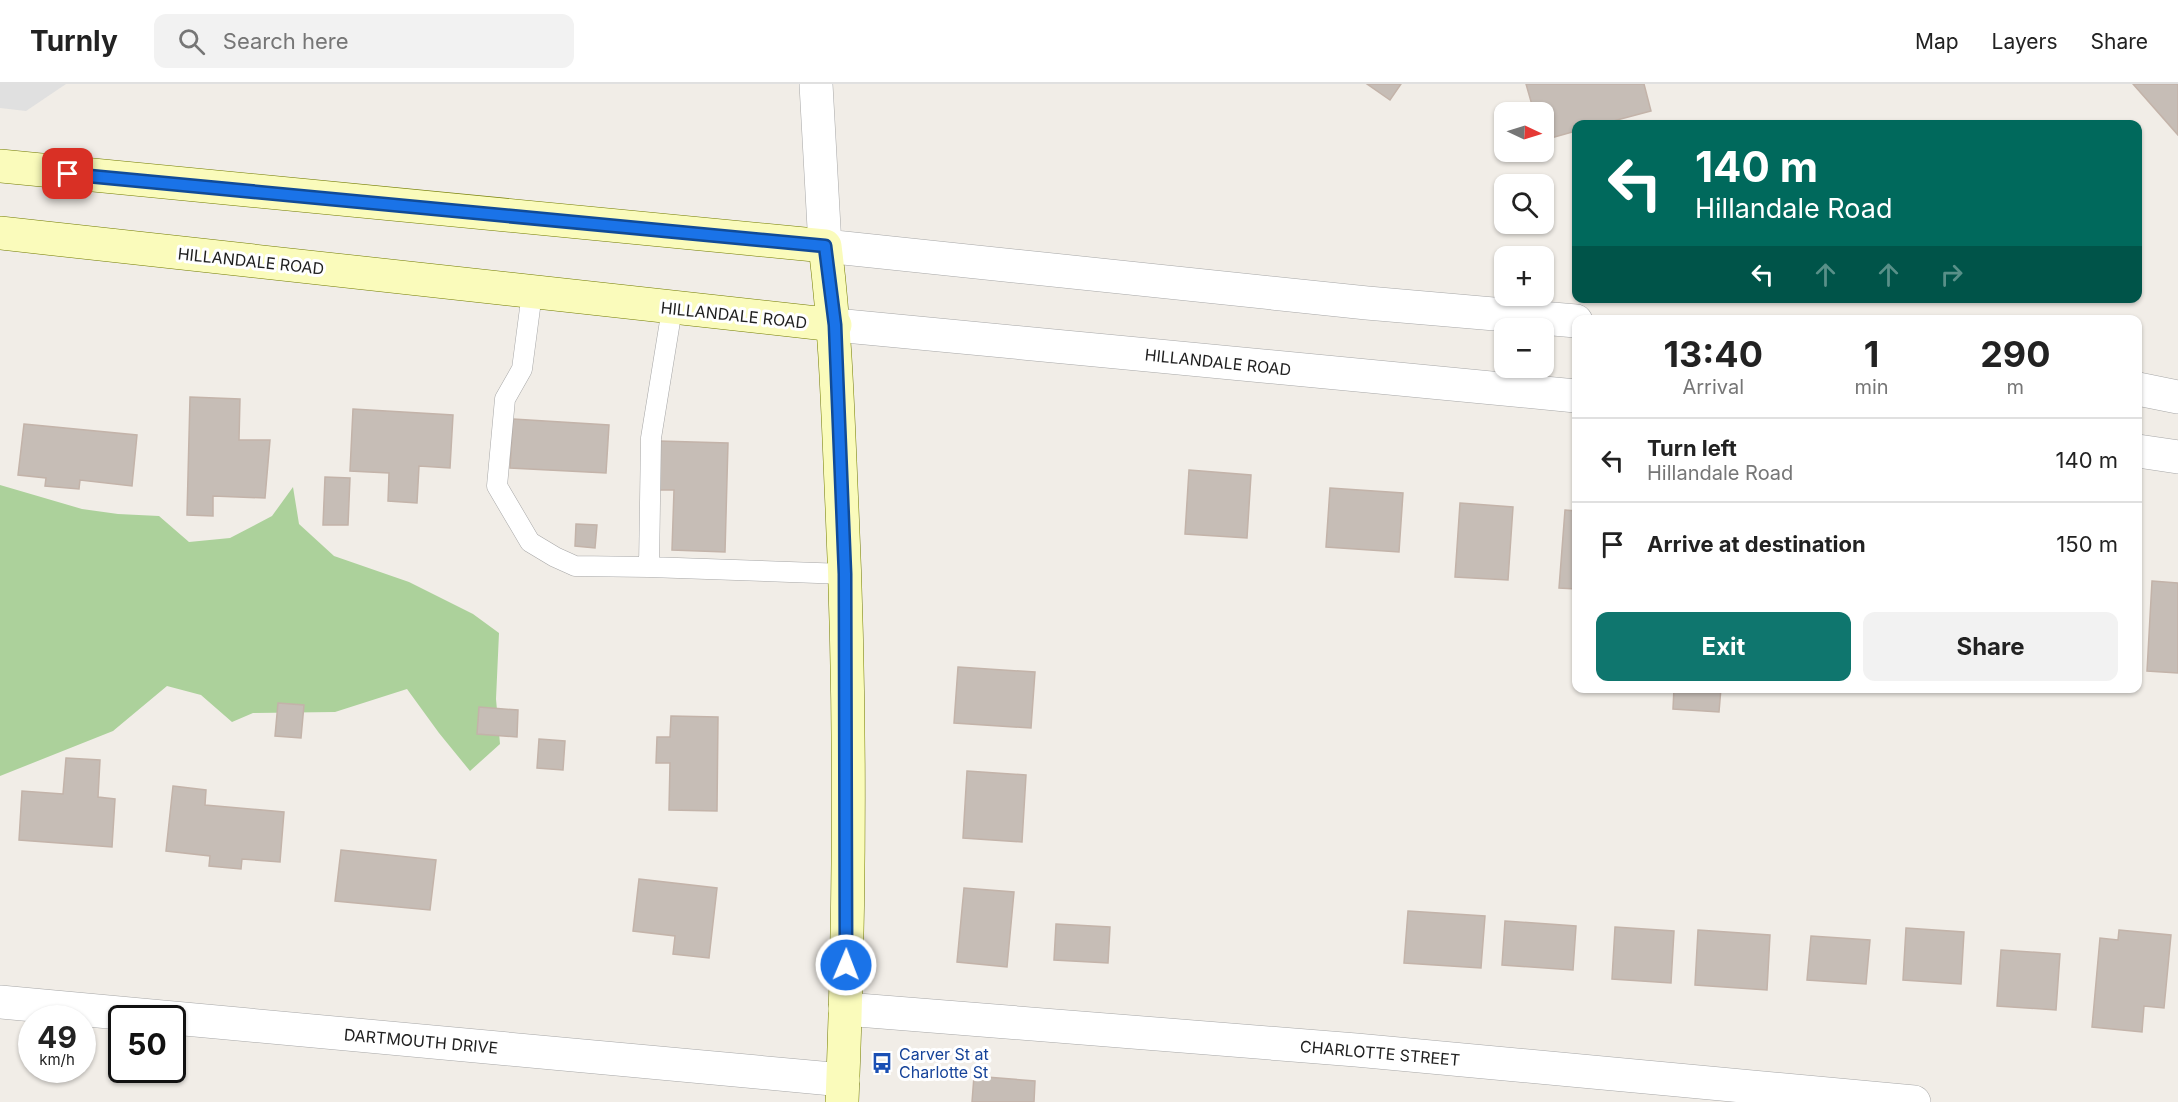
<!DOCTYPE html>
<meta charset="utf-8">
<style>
:root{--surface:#fff;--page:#f2f2f2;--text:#222;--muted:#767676;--line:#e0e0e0;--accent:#0f766e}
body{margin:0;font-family:Inter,sans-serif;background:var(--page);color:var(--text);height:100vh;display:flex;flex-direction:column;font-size:22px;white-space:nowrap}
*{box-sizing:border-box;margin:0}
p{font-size:20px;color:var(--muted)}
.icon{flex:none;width:33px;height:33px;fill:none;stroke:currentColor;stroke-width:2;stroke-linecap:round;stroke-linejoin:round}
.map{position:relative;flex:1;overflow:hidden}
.drawer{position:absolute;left:1572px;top:231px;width:570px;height:378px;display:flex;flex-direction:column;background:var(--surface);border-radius:12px;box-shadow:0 2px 4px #0004}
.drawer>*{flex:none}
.hud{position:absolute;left:1572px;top:36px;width:570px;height:183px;border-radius:12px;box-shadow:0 2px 4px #0004;background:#00695c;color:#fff;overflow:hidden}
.needle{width:39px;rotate:94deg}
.tools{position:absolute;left:1494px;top:18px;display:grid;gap:12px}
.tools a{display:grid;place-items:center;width:60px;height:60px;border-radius:12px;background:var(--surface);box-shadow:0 2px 4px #0004;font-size:30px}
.speed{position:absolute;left:18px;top:921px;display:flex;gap:12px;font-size:30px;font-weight:700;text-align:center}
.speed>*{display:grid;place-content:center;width:78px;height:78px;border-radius:50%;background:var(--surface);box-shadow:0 2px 4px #0004;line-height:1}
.speed small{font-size:15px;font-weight:400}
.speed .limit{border:3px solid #111;border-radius:9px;background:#fff;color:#111}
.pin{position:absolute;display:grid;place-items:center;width:51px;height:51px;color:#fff;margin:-26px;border-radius:12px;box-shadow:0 3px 9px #0006}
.me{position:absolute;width:66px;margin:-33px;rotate:1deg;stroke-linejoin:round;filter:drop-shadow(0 0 4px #0008)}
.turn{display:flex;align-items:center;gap:21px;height:126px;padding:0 24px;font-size:27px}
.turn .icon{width:78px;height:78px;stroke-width:2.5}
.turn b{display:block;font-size:42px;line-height:51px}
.lanes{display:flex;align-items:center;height:57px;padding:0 24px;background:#0003;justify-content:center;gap:30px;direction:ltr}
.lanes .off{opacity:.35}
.eta{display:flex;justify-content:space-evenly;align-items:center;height:102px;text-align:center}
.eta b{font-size:36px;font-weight:700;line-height:42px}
.cta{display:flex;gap:12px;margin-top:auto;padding:12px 24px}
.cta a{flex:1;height:69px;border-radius:12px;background:var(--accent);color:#fff;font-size:24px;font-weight:700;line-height:69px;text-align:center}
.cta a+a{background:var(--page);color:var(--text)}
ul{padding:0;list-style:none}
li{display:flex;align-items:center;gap:18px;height:84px;padding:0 24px;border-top:2px solid var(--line)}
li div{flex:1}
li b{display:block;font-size:22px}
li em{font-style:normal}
header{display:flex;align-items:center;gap:36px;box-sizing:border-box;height:84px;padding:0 30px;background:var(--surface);border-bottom:2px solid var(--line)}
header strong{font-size:28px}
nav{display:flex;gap:33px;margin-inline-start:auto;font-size:21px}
.search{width:420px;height:54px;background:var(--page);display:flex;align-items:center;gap:15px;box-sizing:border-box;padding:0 21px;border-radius:12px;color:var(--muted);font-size:22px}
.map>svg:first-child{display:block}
.forest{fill:#acd19b}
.parking{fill:#e0e0e0}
.building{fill:#c6bdb6;stroke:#c3b3a9;stroke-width:1.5}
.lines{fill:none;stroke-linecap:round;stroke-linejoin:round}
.service-casing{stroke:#a7a7a7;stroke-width:21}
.minor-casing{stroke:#a7a7a7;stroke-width:34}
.tertiary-casing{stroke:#a7a7a7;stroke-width:34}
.secondary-casing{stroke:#737c03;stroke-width:34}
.service{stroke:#fff;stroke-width:20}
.minor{stroke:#fff;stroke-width:33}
.tertiary{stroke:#fff;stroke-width:33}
.secondary{stroke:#fafbbb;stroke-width:33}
.route-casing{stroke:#114b97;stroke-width:15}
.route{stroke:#1a73e8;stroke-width:10}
.labels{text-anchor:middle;stroke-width:6;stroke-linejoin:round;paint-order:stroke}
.street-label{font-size:16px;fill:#202020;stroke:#fff}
.transit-label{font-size:16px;fill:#164399;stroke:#fff;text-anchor:start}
</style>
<header>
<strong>Turnly</strong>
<div class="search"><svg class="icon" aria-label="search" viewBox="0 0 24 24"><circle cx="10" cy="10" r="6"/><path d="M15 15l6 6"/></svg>Search here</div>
<nav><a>Map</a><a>Layers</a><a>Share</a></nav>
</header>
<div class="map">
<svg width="2178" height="1018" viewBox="0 0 2178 1018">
<rect width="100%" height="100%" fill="#f1ede7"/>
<path class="forest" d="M 0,401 L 82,425 L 118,430 L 159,432 L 189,458 L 230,454 L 272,432 L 293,403 L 299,440 L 334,472 L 409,498 L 473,530 L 499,549 L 496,615 L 500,660 L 470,687 L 439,649 L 407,605 L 335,628 L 253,629 L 232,638 L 201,611 L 167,602 L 113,647 L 0,692 Z"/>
<path class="parking" d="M 0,0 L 66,0 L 26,27 L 0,24 Z"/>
<path class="building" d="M 1367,0 L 1401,0 L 1390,16 Z
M 1526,0 L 1644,0 L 1651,27 L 1602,40 L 1576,40 L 1576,47 L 1544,56 L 1544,28 L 1534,28 Z
M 2133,0 L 2178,0 L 2178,51 Z
M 190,313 L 240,315 L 239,356 L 270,356 L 265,414 L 213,412 L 213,432 L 187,431 Z
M 353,325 L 453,331 L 450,384 L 419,382 L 417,419 L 388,417 L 389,389 L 350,387 Z
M 513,335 L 609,341 L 606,389 L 510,384 Z
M 24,340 L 137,351 L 132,402 L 80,396 L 79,405 L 45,402 L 46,394 L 18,391 Z
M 659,357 L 728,359 L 725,468 L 672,466 L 674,406 L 658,406 Z
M 1189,386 L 1251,391 L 1247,454 L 1185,450 Z
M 325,393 L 350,394 L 348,441 L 323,441 Z
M 1330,404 L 1403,409 L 1399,468 L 1326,463 Z
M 1460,419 L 1513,423 L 1508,496 L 1455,493 Z
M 1565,426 L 1576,427 L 1576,505 L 1559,504 Z
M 576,440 L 597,441 L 595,464 L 575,462 Z
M 2152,497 L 2178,499 L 2178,589 L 2147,587 Z
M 958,583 L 1035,588 L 1031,644 L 954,639 Z
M 1674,604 L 1721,604 L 1719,628 L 1673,625 Z
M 278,619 L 304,621 L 301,654 L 275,652 Z
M 479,623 L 518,626 L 517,653 L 477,650 Z
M 671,632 L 718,633 L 717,727 L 669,726 L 670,679 L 656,679 L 657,653 L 670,653 Z
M 539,655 L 565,657 L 563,686 L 537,684 Z
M 66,674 L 100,676 L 98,713 L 115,715 L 112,763 L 19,756 L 22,707 L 63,710 Z
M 967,687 L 1026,691 L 1022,758 L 963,754 Z
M 173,702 L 206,706 L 205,721 L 284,728 L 280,778 L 242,775 L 241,785 L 209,782 L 210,772 L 166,767 Z
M 341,766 L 436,776 L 430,826 L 335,817 Z
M 639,795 L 717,804 L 709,874 L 673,870 L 675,852 L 633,847 Z
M 964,804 L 1014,808 L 1007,883 L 957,878 Z
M 1408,827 L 1485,832 L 1481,884 L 1404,879 Z
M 1505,837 L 1576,842 L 1573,886 L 1502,881 Z
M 1056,840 L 1110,843 L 1108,879 L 1054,876 Z
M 1615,843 L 1674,847 L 1671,899 L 1612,895 Z
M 1906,844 L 1964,848 L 1961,900 L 1903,896 Z
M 1698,846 L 1770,851 L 1767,906 L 1695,901 Z
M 2119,846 L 2171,851 L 2164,924 L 2144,922 L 2142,948 L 2092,943 L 2100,854 L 2118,856 Z
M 1811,852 L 1870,856 L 1866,900 L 1807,896 Z
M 2001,866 L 2060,870 L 2056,926 L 1997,922 Z
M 974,992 L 1035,997 L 1034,1018 L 972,1018 Z"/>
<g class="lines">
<defs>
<path id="service" d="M 532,209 L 522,285 L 505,315 L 497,402 L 530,458 L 555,473 L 575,482 L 649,483
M 672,225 L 651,354 L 649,483 L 845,490"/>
<path id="minor" d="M 0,918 L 843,996
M 845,925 L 1356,966 L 1914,1018"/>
<path id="tertiary" d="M 816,0 L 825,162 L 1367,219 L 1576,237
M 835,241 L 1576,312
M 2138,305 L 2178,313
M 2138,367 L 2178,373"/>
<path id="secondary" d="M 0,82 L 825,162 C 836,249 838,336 842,424 C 851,622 850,821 842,1018
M 0,149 L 835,241"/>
</defs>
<use href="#service" class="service-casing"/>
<use href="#minor" class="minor-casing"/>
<use href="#tertiary" class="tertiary-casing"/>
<use href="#secondary" class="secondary-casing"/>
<use href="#service" class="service"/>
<use href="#minor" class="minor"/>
<use href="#tertiary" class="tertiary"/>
<use href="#secondary" class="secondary"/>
</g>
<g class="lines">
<defs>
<path id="route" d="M 68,90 L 825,162 L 835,241 L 845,490 L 846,881"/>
</defs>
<use href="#route" class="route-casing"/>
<use href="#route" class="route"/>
</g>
<defs>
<symbol id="bus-bare" viewBox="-9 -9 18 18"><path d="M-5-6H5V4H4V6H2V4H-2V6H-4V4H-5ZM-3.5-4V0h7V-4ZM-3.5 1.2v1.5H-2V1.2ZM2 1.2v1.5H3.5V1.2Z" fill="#1a4fb4" stroke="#fff" stroke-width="2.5" paint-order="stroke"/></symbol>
</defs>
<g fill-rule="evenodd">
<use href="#bus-bare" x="867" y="964" width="30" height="30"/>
</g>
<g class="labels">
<g class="street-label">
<text transform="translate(251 177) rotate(6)" y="6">HILLANDALE ROAD</text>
<text transform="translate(734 231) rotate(6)" y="6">HILLANDALE ROAD</text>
<text transform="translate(1218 278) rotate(6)" y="6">HILLANDALE ROAD</text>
<text transform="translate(421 957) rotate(5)" y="6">DARTMOUTH DRIVE</text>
<text transform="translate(1380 969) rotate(5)" y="6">CHARLOTTE STREET</text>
</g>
<g class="transit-label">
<text x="899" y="976">Carver St at<tspan x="899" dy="18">Charlotte St</tspan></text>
</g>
</g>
</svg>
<div class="tools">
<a><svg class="needle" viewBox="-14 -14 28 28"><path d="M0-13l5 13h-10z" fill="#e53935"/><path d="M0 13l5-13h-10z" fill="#767676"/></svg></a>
<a><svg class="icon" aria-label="search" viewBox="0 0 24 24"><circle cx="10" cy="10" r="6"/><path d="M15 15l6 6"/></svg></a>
<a>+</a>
<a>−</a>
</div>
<div class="speed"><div>49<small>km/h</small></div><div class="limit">50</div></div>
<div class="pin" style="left:68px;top:90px;background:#d93025"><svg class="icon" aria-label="arrive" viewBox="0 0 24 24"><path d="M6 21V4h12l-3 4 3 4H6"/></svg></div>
<svg class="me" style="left:846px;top:881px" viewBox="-20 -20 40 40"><circle r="17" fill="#1a73e8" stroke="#fff" stroke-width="3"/><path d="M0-11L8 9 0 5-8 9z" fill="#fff"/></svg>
<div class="hud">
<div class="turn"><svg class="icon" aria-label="left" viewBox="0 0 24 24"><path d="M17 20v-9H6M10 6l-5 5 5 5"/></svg><div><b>140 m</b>Hillandale Road</div></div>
<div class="lanes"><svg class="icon" aria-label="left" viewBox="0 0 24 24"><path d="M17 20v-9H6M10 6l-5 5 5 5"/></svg><svg class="icon off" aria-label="ahead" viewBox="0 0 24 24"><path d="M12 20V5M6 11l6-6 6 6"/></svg><svg class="icon off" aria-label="ahead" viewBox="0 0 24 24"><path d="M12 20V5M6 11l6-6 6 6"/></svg><svg class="icon off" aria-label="right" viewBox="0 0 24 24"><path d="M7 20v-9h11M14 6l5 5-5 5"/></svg></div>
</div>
<section class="drawer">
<div class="eta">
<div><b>13:40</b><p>Arrival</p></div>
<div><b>1</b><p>min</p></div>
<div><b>290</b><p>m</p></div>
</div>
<ul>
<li><svg class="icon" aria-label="left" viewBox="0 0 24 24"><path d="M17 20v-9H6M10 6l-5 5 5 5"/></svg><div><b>Turn left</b><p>Hillandale Road</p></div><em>140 m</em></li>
<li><svg class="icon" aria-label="arrive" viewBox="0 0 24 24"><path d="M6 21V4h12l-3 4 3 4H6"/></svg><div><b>Arrive at destination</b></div><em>150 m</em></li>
</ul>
<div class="cta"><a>Exit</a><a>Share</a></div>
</section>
</div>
